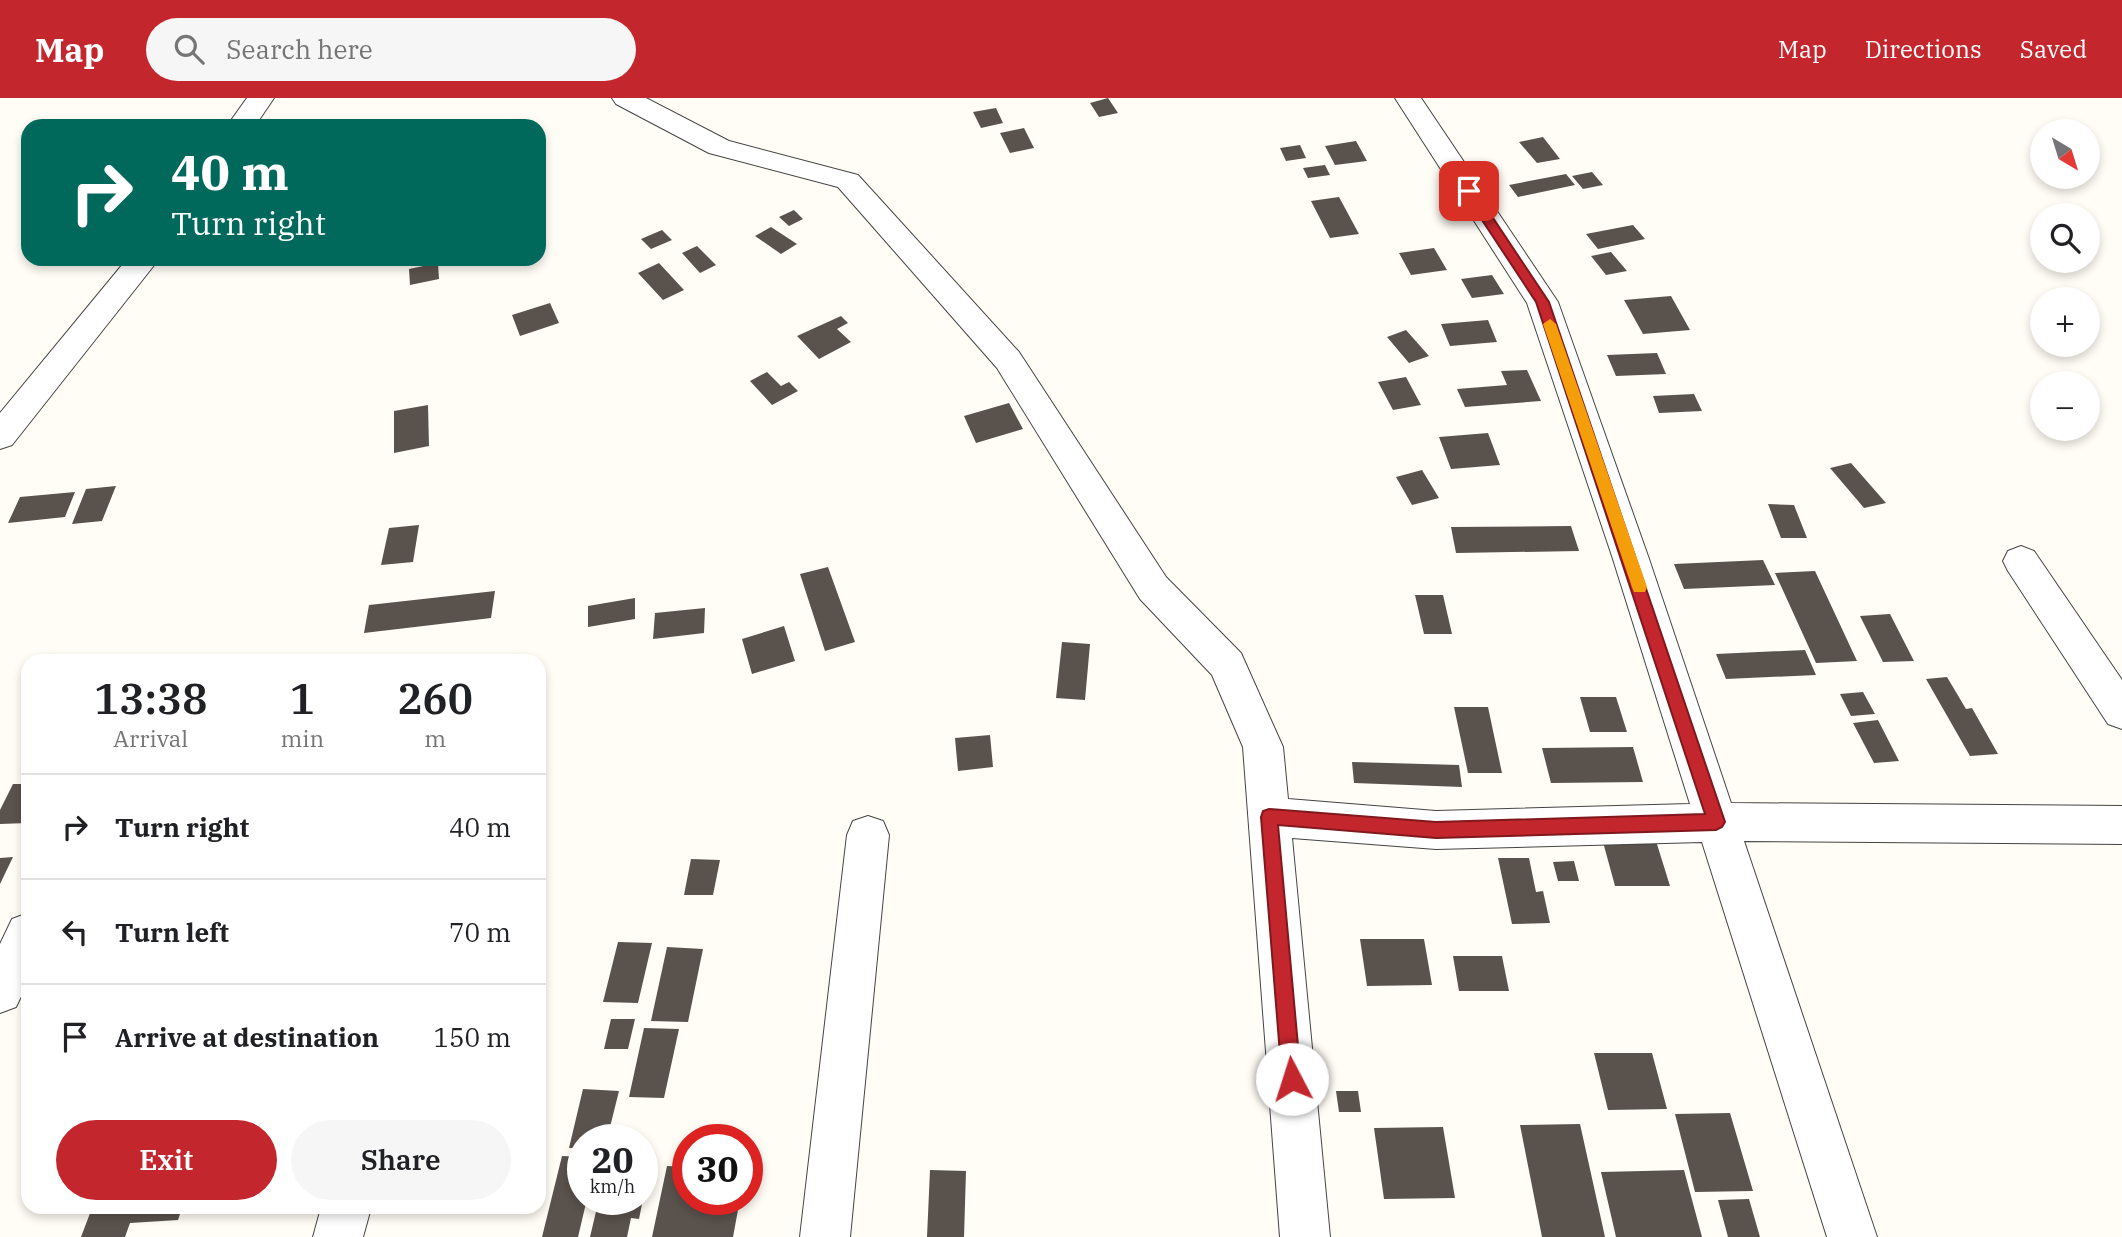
<!DOCTYPE html>
<meta charset="utf-8">
<style>
:root{--surface:#fff;--page:#f6f6f6;--text:#202124;--muted:#757577;--line:#e0e0e0;--accent:#c4262e}
body{margin:0;font-family:"IBM Plex Serif",serif;background:var(--page);color:var(--text);height:100vh;display:flex;flex-direction:column;font-size:26px;white-space:nowrap}
*{box-sizing:border-box;margin:0}
p{font-size:23px;color:var(--muted)}
.icon{flex:none;width:38px;height:38px;fill:none;stroke:currentColor;stroke-width:2;stroke-linecap:round;stroke-linejoin:round}
.map{position:relative;flex:1;overflow:hidden}
.sheet{position:absolute;left:21px;top:556px;width:525px;height:560px;display:flex;flex-direction:column;background:var(--surface);border-radius:21px;box-shadow:0 4px 10px #0003}
.sheet>*{flex:none}
.guide{position:absolute;left:21px;top:21px;width:525px;height:147px;border-radius:21px;box-shadow:0 4px 10px #0003;background:#00695c;color:#fff;overflow:hidden}
.needle{width:46px;rotate:142deg}
.buttons{position:absolute;left:2030px;top:21px;display:grid;gap:14px}
.buttons a{display:grid;place-items:center;width:70px;height:70px;border-radius:50%;background:var(--surface);box-shadow:0 4px 10px #0003;font-size:35px}
.speed{position:absolute;left:567px;top:1026px;display:flex;gap:14px;font-size:35px;font-weight:700;text-align:center}
.speed>*{display:grid;place-content:center;width:91px;height:91px;border-radius:50%;background:var(--surface);box-shadow:0 4px 10px #0003;line-height:1}
.speed small{font-size:18px;font-weight:400}
.speed .limit{border:10px solid #d22;background:#fff;color:#111}
.pin{position:absolute;display:grid;place-items:center;width:60px;height:60px;color:#fff;margin:-30px;border-radius:14px;box-shadow:0 4px 10px #0006}
.me{position:absolute;width:77px;margin:-38px;rotate:355deg;stroke-linejoin:round;filter:drop-shadow(0 0 5px #0008)}
.turn{display:flex;align-items:center;gap:24px;height:147px;padding:0 35px;font-size:32px}
.turn .icon{width:91px;height:91px;stroke-width:2.5}
.turn b{display:block;font-size:49px;line-height:60px}
.eta{display:flex;justify-content:space-evenly;align-items:center;height:119px;text-align:center}
.eta b{font-size:42px;font-weight:600;line-height:49px}
.primary-button{display:flex;gap:14px;margin-top:auto;padding:14px 35px}
.primary-button a{flex:1;height:80px;border-radius:42px;background:var(--accent);color:#fff;font-size:28px;font-weight:600;line-height:80px;text-align:center}
.primary-button a+a{background:var(--page);color:var(--text)}
ul{padding:0;list-style:none}
li{display:flex;align-items:center;gap:21px;height:105px;padding:0 35px;border-top:2px solid var(--line)}
li div{flex:1}
li b{display:block;font-size:26px}
li em{font-style:normal}
header{display:flex;align-items:center;gap:42px;box-sizing:border-box;height:98px;padding:0 35px;background:var(--accent);color:#fff}
header strong{font-size:33px}
nav{display:flex;gap:38px;margin-inline-start:auto;font-size:24px}
.search{width:490px;height:63px;background:var(--page);display:flex;align-items:center;gap:18px;box-sizing:border-box;padding:0 24px;border-radius:38px;color:var(--muted);font-size:26px}
.map>svg:first-child{display:block}
.building{fill:#5a524d}
.lines{fill:none;stroke-linecap:round;stroke-linejoin:round}
.minor-casing{stroke:#444;stroke-width:2}
.minor{fill:#fff;fill-rule:evenodd}
.route{fill:#c4262e;stroke:#7f191e;stroke-width:2}
.slow{fill:#f59e0b}
</style>
<header>
<strong>Map</strong>
<div class="search"><svg class="icon" aria-label="search" viewBox="0 0 24 24"><circle cx="10" cy="10" r="6"/><path d="M15 15l6 6"/></svg>Search here</div>
<nav><a>Map</a><a>Directions</a><a>Saved</a></nav>
</header>
<div class="map">
<svg width="2122" height="1139" viewBox="0 0 2122 1139">
<rect width="100%" height="100%" fill="#fffdf5"/>
<path class="building" d="M 1108,0 L 1118,15 L 1099,19 L 1090,5 Z
M 996,10 L 1003,25 L 981,30 L 973,14 Z
M 1024,30 L 1034,50 L 1010,55 L 1000,35 Z
M 1543,39 L 1560,61 L 1537,65 L 1519,44 Z
M 1356,43 L 1367,63 L 1335,67 L 1325,48 Z
M 1300,47 L 1306,60 L 1286,63 L 1280,50 Z
M 1325,67 L 1330,77 L 1308,80 L 1303,70 Z
M 1592,74 L 1603,87 L 1583,91 L 1572,78 Z
M 1566,76 L 1575,87 L 1518,99 L 1509,87 Z
M 1339,99 L 1359,136 L 1330,140 L 1311,103 Z
M 794,112 L 803,121 L 789,128 L 779,119 Z
M 1633,127 L 1645,141 L 1598,151 L 1586,136 Z
M 771,129 L 797,146 L 781,156 L 755,138 Z
M 662,132 L 672,142 L 651,151 L 641,141 Z
M 697,148 L 716,167 L 700,175 L 682,155 Z
M 1434,150 L 1447,172 L 1411,177 L 1399,155 Z
M 1611,154 L 1627,173 L 1606,177 L 1591,158 Z
M 438,165 L 439,181 L 410,187 L 409,171 Z
M 659,165 L 684,192 L 663,202 L 638,175 Z
M 1492,177 L 1504,196 L 1472,200 L 1461,181 Z
M 1671,198 L 1690,232 L 1643,236 L 1624,202 Z
M 550,205 L 559,225 L 520,238 L 512,217 Z
M 841,218 L 848,225 L 837,231 L 851,244 L 819,261 L 797,238 Z
M 1488,222 L 1497,244 L 1450,248 L 1441,226 Z
M 1406,232 L 1429,258 L 1409,265 L 1387,239 Z
M 1657,255 L 1666,276 L 1616,278 L 1607,257 Z
M 1527,272 L 1541,303 L 1465,309 L 1457,291 L 1507,287 L 1501,273 Z
M 767,274 L 781,288 L 789,284 L 798,293 L 772,307 L 750,283 Z
M 1406,279 L 1421,307 L 1393,312 L 1378,284 Z
M 1694,296 L 1702,313 L 1659,315 L 1653,298 Z
M 1009,305 L 1023,331 L 976,345 L 964,318 Z
M 428,307 L 429,348 L 394,355 L 394,313 Z
M 1488,335 L 1500,367 L 1451,371 L 1439,339 Z
M 1851,365 L 1886,405 L 1864,410 L 1830,370 Z
M 1422,372 L 1439,400 L 1412,407 L 1396,379 Z
M 116,388 L 102,423 L 72,426 L 86,391 Z
M 75,394 L 65,419 L 8,425 L 20,399 Z
M 1768,406 L 1794,407 L 1807,440 L 1781,440 Z
M 419,427 L 413,464 L 381,467 L 389,430 Z
M 1571,428 L 1579,453 L 1456,455 L 1451,429 Z
M 1763,462 L 1775,487 L 1684,491 L 1674,466 Z
M 828,469 L 855,544 L 825,553 L 800,476 Z
M 1815,473 L 1857,563 L 1816,565 L 1775,475 Z
M 495,493 L 491,520 L 364,535 L 369,507 Z
M 1415,497 L 1443,497 L 1452,536 L 1424,536 Z
M 635,500 L 635,521 L 588,529 L 588,508 Z
M 705,510 L 704,535 L 653,541 L 655,515 Z
M 1890,516 L 1914,563 L 1883,564 L 1860,518 Z
M 784,528 L 795,563 L 752,576 L 742,541 Z
M 1062,544 L 1090,546 L 1085,602 L 1056,600 Z
M 1805,552 L 1816,577 L 1726,581 L 1716,556 Z
M 1947,579 L 1966,611 L 1972,610 L 1998,656 L 1970,658 L 1926,581 Z
M 1863,594 L 1875,616 L 1851,618 L 1840,596 Z
M 1580,599 L 1616,599 L 1627,634 L 1590,634 Z
M 1454,609 L 1488,609 L 1502,675 L 1468,675 Z
M 1878,622 L 1899,663 L 1874,665 L 1853,625 Z
M 990,637 L 993,669 L 958,673 L 955,640 Z
M 1633,649 L 1643,684 L 1551,685 L 1542,650 Z
M 1352,664 L 1459,667 L 1462,689 L 1354,685 Z
M 13,686 L 28,686 L 28,725 L 0,726 L 0,712 Z
M 1656,743 L 1670,788 L 1615,788 L 1603,744 Z
M 13,759 L 0,786 L 0,760 Z
M 1498,760 L 1529,760 L 1536,794 L 1543,793 L 1550,825 L 1512,826 Z
M 691,761 L 720,762 L 713,797 L 684,797 Z
M 1574,763 L 1579,783 L 1558,783 L 1553,764 Z
M 1360,841 L 1424,841 L 1432,887 L 1367,888 Z
M 618,844 L 652,845 L 638,905 L 603,904 Z
M 667,849 L 703,851 L 688,924 L 651,923 Z
M 1453,858 L 1502,858 L 1509,893 L 1459,893 Z
M 611,921 L 635,921 L 628,951 L 604,951 Z
M 644,930 L 679,931 L 664,1000 L 629,999 Z
M 1594,955 L 1652,955 L 1667,1011 L 1608,1012 Z
M 583,991 L 619,993 L 607,1041 L 583,1041 L 583,1050 L 569,1050 Z
M 1336,993 L 1358,993 L 1361,1014 L 1339,1014 Z
M 1730,1015 L 1753,1093 L 1695,1094 L 1675,1016 Z
M 1580,1026 L 1605,1139 L 1542,1139 L 1520,1027 Z
M 1443,1029 L 1455,1100 L 1384,1101 L 1374,1030 Z
M 562,1058 L 583,1059 L 583,1101 L 587,1101 L 578,1139 L 542,1139 Z
M 667,1068 L 688,1069 L 688,1101 L 740,1101 L 733,1139 L 652,1139 Z
M 930,1072 L 966,1073 L 964,1139 L 927,1139 Z
M 1684,1072 L 1702,1139 L 1616,1139 L 1601,1074 Z
M 599,1101 L 643,1101 L 639,1121 L 631,1120 L 627,1139 L 590,1139 Z
M 1749,1101 L 1760,1139 L 1728,1139 L 1718,1102 Z
M 92,1110 L 182,1110 L 178,1122 L 130,1125 L 125,1139 L 81,1139 Z"/>
<g class="lines">
<defs>
<path id="minor" d="M 247,0 L 274,0 L 255,28 L 227,28 Z
M 612,0 L 646,0 L 729,43 L 858,77 L 1019,254 L 1166,479 L 1241,555 L 1283,649 L 1288,701 L 1436,713 L 1690,706 L 1612,458 L 1527,205 L 1395,0 L 1421,0 L 1558,204 L 1648,458 L 1731,705 L 2122,708 L 2122,746 L 1744,743 L 1877,1139 L 1827,1139 L 1702,744 L 1436,751 L 1292,740 L 1330,1139 L 1280,1139 L 1243,649 L 1212,577 L 1140,501 L 997,270 L 838,89 L 709,55 L 616,6 Z
M 127,161 L 159,161 L 12,347 L 0,351 L 0,315 Z
M 2021,448 L 2034,453 L 2122,582 L 2122,631 L 2108,626 L 2008,473 L 2003,463 L 2008,453 Z
M 868,718 L 883,723 L 889,737 L 850,1139 L 800,1139 L 847,737 L 853,723 Z
M 28,815 L 28,884 L 16,909 L 0,915 L 0,846 L 12,821 Z
M 321,1110 L 371,1110 L 363,1139 L 313,1139 Z"/>
</defs>
<use href="#minor" class="minor-casing"/>
<use href="#minor" class="minor"/>
</g>
<path class="route" d="M 1469,89 L 1473,90 L 1549,204 L 1725,724 L 1722,729 L 1716,732 L 1436,740 L 1278,727 L 1301,981 L 1299,988 L 1292,991 L 1285,988 L 1282,981 L 1261,719 L 1263,713 L 1269,711 L 1436,724 L 1705,716 L 1536,204 L 1463,93 Z"/>
<path class="slow" d="M 1550,221 L 1556,226 L 1647,489 L 1645,494 L 1634,494 L 1632,489 L 1543,226 Z"/>
</svg>
<div class="buttons">
<a><svg class="needle" viewBox="-14 -14 28 28"><path d="M0-13l5 13h-10z" fill="#e53935"/><path d="M0 13l5-13h-10z" fill="#757577"/></svg></a>
<a><svg class="icon" aria-label="search" viewBox="0 0 24 24"><circle cx="10" cy="10" r="6"/><path d="M15 15l6 6"/></svg></a>
<a>+</a>
<a>−</a>
</div>
<div class="speed"><div>20<small>km/h</small></div><div class="limit">30</div></div>
<div class="pin" style="left:1469px;top:93px;background:#d93025"><svg class="icon" aria-label="arrive" viewBox="0 0 24 24"><path d="M6 21V4h12l-3 4 3 4H6"/></svg></div>
<svg class="me" style="left:1292px;top:981px" viewBox="-20 -20 40 40"><circle r="19" fill="#fff"/><path d="M0-13L10 11 0 6-10 11z" fill="#c4262e"/></svg>
<div class="guide">
<div class="turn"><svg class="icon" aria-label="right" viewBox="0 0 24 24"><path d="M7 20v-9h11M14 6l5 5-5 5"/></svg><div><b>40 m</b>Turn right</div></div>
</div>
<section class="sheet">
<div class="eta">
<div><b>13:38</b><p>Arrival</p></div>
<div><b>1</b><p>min</p></div>
<div><b>260</b><p>m</p></div>
</div>
<ul>
<li><svg class="icon" aria-label="right" viewBox="0 0 24 24"><path d="M7 20v-9h11M14 6l5 5-5 5"/></svg><div><b>Turn right</b></div><em>40 m</em></li>
<li><svg class="icon" aria-label="left" viewBox="0 0 24 24"><path d="M17 20v-9H6M10 6l-5 5 5 5"/></svg><div><b>Turn left</b></div><em>70 m</em></li>
<li><svg class="icon" aria-label="arrive" viewBox="0 0 24 24"><path d="M6 21V4h12l-3 4 3 4H6"/></svg><div><b>Arrive at destination</b></div><em>150 m</em></li>
</ul>
<div class="primary-button"><a>Exit</a><a>Share</a></div>
</section>
</div>
